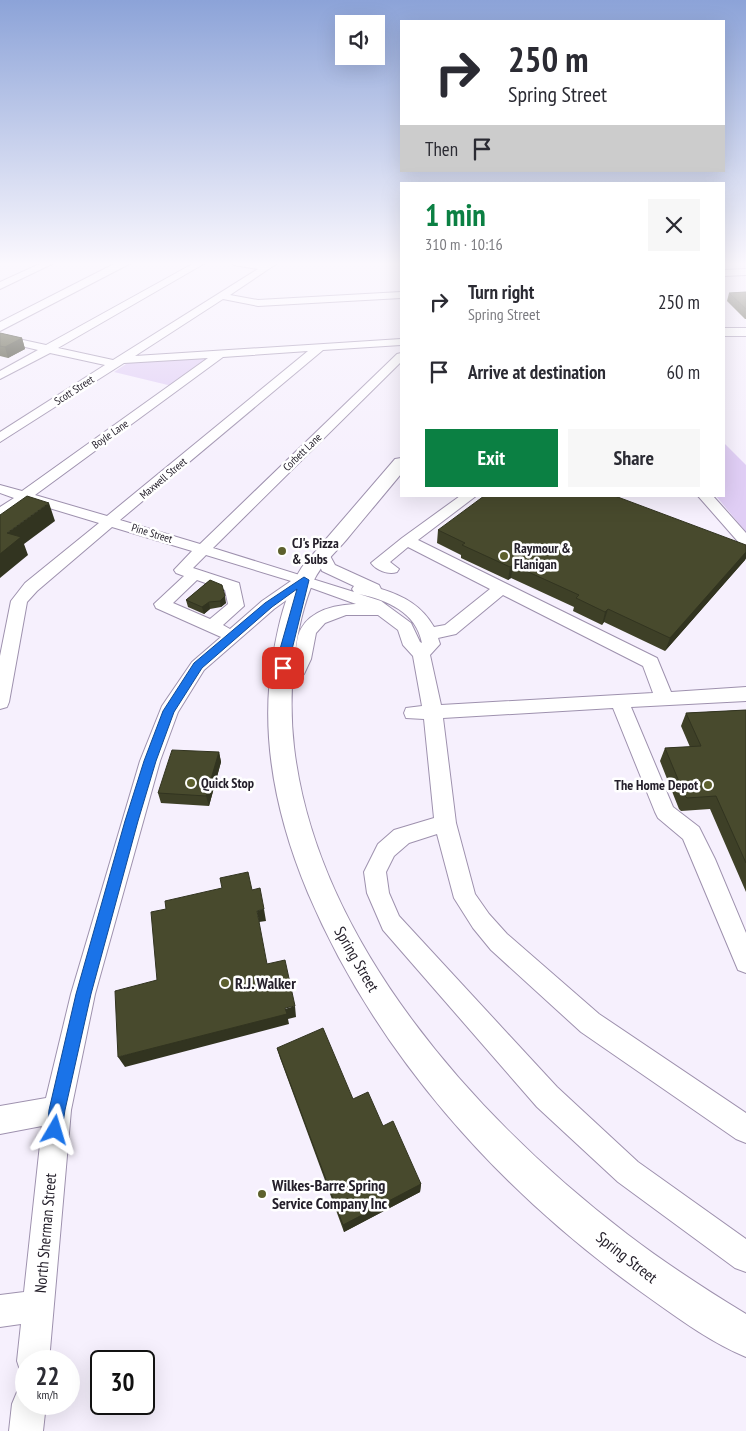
<!DOCTYPE html>
<meta charset="utf-8">
<style>
:root{--surface:#fff;--page:#f7f7f7;--text:#2b2b33;--muted:#7c7c81;--accent:#0b8043}
body{margin:0;font-family:"PT Sans Narrow",sans-serif;background:var(--page);color:var(--text);height:100vh;display:flex;flex-direction:column;font-size:19px;white-space:nowrap}
*{box-sizing:border-box;margin:0}
p{font-size:16px;color:var(--muted)}
.icon{flex:none;width:28px;height:28px;fill:none;stroke:currentColor;stroke-width:2;stroke-linecap:round;stroke-linejoin:round}
.map{position:relative;flex:1;overflow:hidden}
.panel{position:absolute;left:400px;top:182px;width:325px;height:315px;display:flex;flex-direction:column;background:var(--surface);border-radius:0px;box-shadow:0 5px 20px #0002}
.panel>*{flex:none}
.hud{position:absolute;left:400px;top:20px;width:325px;height:152px;border-radius:0px;box-shadow:0 5px 20px #0002;background:#fff;color:var(--text);overflow:hidden}
.controls{position:absolute;left:335px;top:15px;display:grid;gap:10px}
.controls a{display:grid;place-items:center;width:50px;height:50px;border-radius:0px;background:var(--surface);box-shadow:0 5px 20px #0002;font-size:25px}
.speed{position:absolute;left:15px;top:1350px;display:flex;gap:10px;font-size:25px;font-weight:700;text-align:center}
.speed>*{display:grid;place-content:center;width:65px;height:65px;border-radius:50%;background:var(--surface);box-shadow:0 5px 20px #0002;line-height:1}
.speed small{font-size:12px;font-weight:400}
.speed .limit{border:2px solid #111;border-radius:8px;background:#fff;color:#111}
.pin{position:absolute;display:grid;place-items:center;width:42px;height:42px;color:#fff;margin:-21px;border-radius:10px;box-shadow:0 2px 8px #0006}
.me{position:absolute;width:55px;margin:-28px;rotate:7deg;stroke-linejoin:round;filter:drop-shadow(0 0 4px #0008)}
.turn{display:flex;align-items:center;gap:18px;height:105px;padding:0 25px;font-size:22px}
.turn .icon{width:65px;height:65px;stroke-width:2.5}
.turn b{display:block;font-size:35px;line-height:42px}
.then{display:flex;align-items:center;height:48px;padding:0 25px;background:#0003;gap:10px;font-size:19px}
.round{display:grid;place-items:center;flex:none;width:52px;height:52px;border-radius:0px;background:var(--page)}
.overview{display:flex;align-items:center;justify-content:space-between;height:85px;padding:0 25px}
h1{font-size:30px;font-weight:600;line-height:38px;color:var(--accent)}
.action{display:flex;gap:10px;margin-top:auto;padding:10px 25px}
.action a{flex:1;height:58px;border-radius:0px;background:var(--accent);color:#fff;font-size:20px;font-weight:600;line-height:58px;text-align:center}
.action a+a{background:var(--page);color:var(--text)}
ul{padding:0;list-style:none}
li{display:flex;align-items:center;gap:15px;height:70px;padding:0 25px}
li div{flex:1}
li b{display:block;font-size:19px}
li em{font-style:normal}
.map>svg:first-child{display:block}
.green{fill:#e0cef5}
.lines{fill:none;stroke-linecap:round;stroke-linejoin:round}
.minor-casing{stroke:#9e91ae;stroke-width:2}
.major-casing{stroke:#9e91ae;stroke-width:2}
.minor{fill:#fff;fill-rule:evenodd}
.major{fill:#fff;fill-rule:evenodd}
.wall{fill:#3e4027}
.shaded-wall{fill:#323420}
.building{fill:#484a2d;stroke:#323420}
.route{fill:#1a73e8;stroke:#114b97}
.poi-dot{fill:#5d602d;stroke:#fff;stroke-width:2}
.labels{text-anchor:middle;stroke-width:5;stroke-linejoin:round;paint-order:stroke}
.far-street-label{font-size:11px;fill:#25202b;stroke:#fff}
.poi-label{font-size:14px;font-weight:bold;fill:#25202b;stroke:#fff;text-anchor:start}
.near-street-label{font-size:16px;fill:#25202b;stroke:#fff}
.near-poi-label{font-size:16px;font-weight:bold;fill:#25202b;stroke:#fff;text-anchor:start}
</style>
<div class="map">
<svg width="746" height="1431" viewBox="0 0 746 1431">
<rect width="100%" height="100%" fill="#f6f0fd"/>
<path class="green" d="M 206,357 L 203,364 L 172,386 L 114,372 L 129,362 Z
M 724,443 L 746,465 L 746,532 L 716,496 L 724,496 Z"/>
<g class="lines">
<defs>
<path id="minor" d="M 44,262 L 56,262 L 0,289 L 0,282 Z
M 196,262 L 207,262 L 58,348 L 113,360 L 258,269 L 234,265 L 230,262 L 264,264 L 268,262 L 279,262 L 230,295 L 258,300 L 401,292 L 401,298 L 258,306 L 223,299 L 135,356 L 401,339 L 401,345 L 323,350 L 120,520 L 200,544 L 397,354 L 401,353 L 401,362 L 213,548 L 354,592 L 352,589 L 354,586 L 322,571 L 315,555 L 318,552 L 328,552 L 335,565 L 379,585 L 381,589 C 404,596 422,606 434,627 L 445,625 L 490,589 L 408,547 L 390,562 L 399,569 L 397,572 C 388,575 376,570 371,563 L 402,538 L 460,496 L 476,496 L 418,540 L 657,658 L 671,692 L 746,687 L 746,701 L 631,707 L 673,807 L 699,827 L 715,859 L 746,933 L 746,973 L 738,970 L 683,839 L 658,818 L 655,812 L 613,708 L 443,718 L 456,823 L 475,894 L 489,914 L 507,934 L 599,1014 L 746,1113 L 746,1143 L 736,1139 L 581,1032 L 491,950 L 473,928 L 454,898 L 437,834 L 409,843 L 394,856 L 386,872 L 389,893 L 399,916 L 557,1087 L 638,1162 L 746,1239 L 746,1272 L 735,1268 L 618,1182 L 537,1107 L 383,930 L 367,893 L 364,872 L 378,844 L 394,830 L 434,818 L 424,719 L 406,718 L 404,713 L 406,708 L 422,706 L 413,656 L 403,645 L 398,630 L 378,615 L 346,615 L 325,623 L 316,633 L 311,659 L 304,674 L 286,691 L 280,692 L 274,691 L 271,686 C 276,677 288,672 292,663 C 296,655 296,645 298,636 C 306,611 333,605 356,604 L 306,586 L 274,609 L 204,670 L 178,712 L 160,761 L 95,994 L 71,1110 L 49,1361 L 26,1361 L 26,1375 L 21,1373 L 17,1361 L 21,1324 L 0,1327 L 0,1295 L 24,1292 L 42,1126 L 0,1134 L 0,1106 L 46,1098 L 71,994 L 140,761 L 162,706 L 192,662 L 221,637 L 156,608 L 154,604 L 184,576 L 176,573 L 174,570 L 192,551 L 112,527 L 37,591 L 27,602 L 9,702 L 7,707 L 0,709 L 0,656 L 11,601 L 25,583 L 99,523 L 26,501 L 5,517 L 0,518 L 0,507 L 14,498 L 0,493 L 0,485 L 22,491 L 208,358 L 124,363 L 0,442 L 0,432 L 105,365 L 50,353 L 0,379 L 0,371 L 38,350 L 0,341 L 0,335 L 46,345 ZM 308,351 L 107,516 L 35,495 L 223,357 ZM 206,555 L 291,581 L 262,601 L 230,629 L 223,625 L 244,606 L 239,583 L 193,568 ZM 197,580 L 225,590 L 228,604 L 210,619 L 173,603 ZM 359,594 C 387,600 416,612 422,643 L 420,642 L 411,623 L 381,601 ZM 503,595 L 643,666 L 653,693 L 441,705 L 430,655 L 440,644 L 438,638 L 456,634 Z
M 746,269 L 746,275 L 724,276 L 724,270 Z
M 698,496 L 713,496 L 746,533 L 746,547 L 741,545 Z
M 26,1388 L 26,1404 L 46,1404 L 43,1431 L 9,1431 L 12,1404 L 17,1392 Z"/>
<path id="major" d="M 118,262 L 133,262 L 0,331 L 0,322 Z
M 724,328 L 746,328 L 746,336 L 724,336 Z
M 401,458 L 401,474 C 383,496 365,517 347,539 C 336,552 321,565 314,580 C 293,628 288,696 294,747 C 317,943 477,1119 627,1234 C 665,1263 705,1289 746,1314 L 746,1357 C 707,1341 671,1313 637,1289 C 497,1188 376,1053 308,893 C 277,819 259,737 273,656 C 278,627 285,593 302,567 L 395,459 Z"/>
</defs>
<use href="#minor" class="minor-casing"/>
<use href="#major" class="major-casing"/>
<use href="#minor" class="minor"/>
<use href="#major" class="major"/>
</g>
<path class="wall" d="M 724,262 L 743,262 L 724,263 Z
M 746,292 L 746,319 L 745,319 L 727,301 L 729,293 Z
M 0,333 L 22,338 L 25,349 L 8,358 L 0,356 Z
M 438,530 L 746,545 L 746,558 L 745,560 L 665,651 L 604,622 L 602,625 L 573,611 L 574,607 L 511,578 L 508,580 L 461,558 L 461,555 L 437,543 Z
M 210,580 L 226,603 L 221,607 L 210,609 L 204,614 L 188,607 L 186,600 Z
M 746,710 L 746,892 L 710,809 L 681,811 L 679,809 L 660,761 L 665,748 L 690,747 L 681,726 L 686,713 Z
M 219,752 L 221,762 L 209,806 L 161,803 L 158,793 Z
M 277,1048 L 353,1099 L 383,1126 L 421,1184 L 420,1192 L 344,1232 L 280,1058 Z"/>
<path class="shaded-wall" d="M 22,338 L 25,349 L 8,358 L 5,347 Z
M 49,503 L 55,521 L 24,544 L 28,555 L 0,578 L 0,554 L 7,533 Z
M 746,552 L 746,558 L 745,560 L 665,651 L 670,638 Z
M 513,565 L 511,578 L 508,580 L 510,567 Z
M 225,596 L 226,603 L 221,607 L 220,601 Z
M 209,602 L 210,609 L 204,614 L 202,607 Z
M 608,609 L 604,622 L 602,625 L 605,612 Z
M 219,752 L 221,762 L 209,806 L 206,796 Z
M 264,909 L 266,921 L 259,922 L 257,911 Z
M 295,1006 L 296,1017 L 288,1019 L 289,1024 L 125,1067 L 118,1057 Z
M 421,1184 L 420,1192 L 344,1232 L 343,1225 Z"/>
<path class="building" d="M 746,292 L 746,309 L 729,293 Z
M 0,333 L 22,338 L 5,347 L 0,346 Z
M 27,496 L 49,503 L 7,533 L 21,537 L 0,554 L 0,515 Z
M 484,496 L 615,496 L 746,545 L 746,552 L 670,638 L 608,609 L 605,612 L 576,598 L 579,595 L 513,565 L 510,567 L 462,545 L 465,543 L 438,530 Z
M 210,580 L 222,585 L 225,596 L 220,601 L 209,602 L 202,607 L 186,600 Z
M 746,710 L 746,863 L 716,796 L 687,798 L 685,796 L 665,748 L 701,746 L 686,713 Z
M 172,750 L 219,752 L 206,796 L 158,793 Z
M 248,872 L 252,890 L 260,888 L 264,909 L 257,911 L 267,964 L 285,960 L 295,1006 L 285,1008 L 287,1014 L 118,1057 L 115,991 L 157,980 L 151,912 L 166,909 L 165,901 L 222,888 L 220,878 Z
M 323,1028 L 353,1099 L 368,1092 L 383,1126 L 393,1121 L 421,1184 L 343,1225 L 277,1048 Z"/>
<linearGradient id="sky" x2="0" y2="1"><stop stop-color="#8ca3d8"/><stop offset="0.57" stop-color="#fbf8fe"/><stop offset="1" stop-color="#fbf8fe" stop-opacity="0"/></linearGradient>
<rect width="746" height="462" fill="url(#sky)"/>
<path class="route" d="M 304,577 L 309,580 L 287,670 L 279,670 L 277,668 L 280,649 L 297,589 L 272,607 L 202,668 L 174,712 L 156,761 L 138,821 L 91,994 L 65,1110 L 61,1136 L 55,1138 L 49,1136 L 47,1130 L 49,1110 L 76,994 L 125,821 L 144,761 L 163,711 L 194,663 L 265,603 Z"/>
<g class="poi-dot">
<circle cx="282" cy="551" r="5"/>
<circle cx="504" cy="556" r="5"/>
<circle cx="191" cy="783" r="5"/>
<circle cx="708" cy="785" r="5"/>
<circle cx="225" cy="983" r="5"/>
<circle cx="262" cy="1194" r="5"/>
</g>
<g class="labels">
<g class="far-street-label">
<text transform="translate(74 390) rotate(-33)" y="4">Scott Street</text>
<text transform="translate(110 434) rotate(-35)" y="4">Boyle Lane</text>
<text transform="translate(302 452) rotate(-44)" y="4">Corbett Lane</text>
<text transform="translate(163 478) rotate(-40)" y="4">Maxwell Street</text>
<text transform="translate(152 533) rotate(17)" y="4">Pine Street</text>
</g>
<g class="poi-label">
<text x="292" y="548">CJ's Pizza<tspan x="292" dy="16">&amp; Subs</tspan></text>
<text x="514" y="553">Raymour &amp;<tspan x="514" dy="16">Flanigan</tspan></text>
<text x="201" y="788">Quick Stop</text>
<text x="698" y="790" text-anchor="end">The Home Depot</text>
</g>
<g class="near-street-label">
<text transform="translate(357 959) rotate(60)" y="6">Spring Street</text>
<text transform="translate(45 1233) rotate(-85)" y="6">North Sherman Street</text>
<text transform="translate(627 1257) rotate(38)" y="6">Spring Street</text>
</g>
<g class="near-poi-label">
<text x="235" y="989">R.J. Walker</text>
<text x="272" y="1191">Wilkes-Barre Spring<tspan x="272" dy="18">Service Company Inc</tspan></text>
</g>
</g>
</svg>
<div class="controls">
<a><svg class="icon" aria-label="sound" viewBox="0 0 24 24"><path d="M4 9h4l5-4v14l-5-4H4zM17 9q2 3 0 6"/></svg></a>
</div>
<div class="speed"><div>22<small>km/h</small></div><div class="limit">30</div></div>
<div class="pin" style="left:283px;top:668px;background:#d93025"><svg class="icon" aria-label="arrive" viewBox="0 0 24 24"><path d="M6 21V4h12l-3 4 3 4H6"/></svg></div>
<svg class="me" style="left:55px;top:1130px" viewBox="-20 -20 40 40"><path d="M0-17L14 15 0 8-14 15z" fill="#1a73e8" stroke="#fff" stroke-width="4"/></svg>
<div class="hud">
<div class="turn"><svg class="icon" aria-label="right" viewBox="0 0 24 24"><path d="M7 20v-9h11M14 6l5 5-5 5"/></svg><div><b>250 m</b>Spring Street</div></div>
<div class="then">Then<svg class="icon" aria-label="arrive" viewBox="0 0 24 24"><path d="M6 21V4h12l-3 4 3 4H6"/></svg></div>
</div>
<section class="panel">
<div class="overview"><div><h1>1 min</h1><p>310 m · 10:16</p></div><a class="round"><svg class="icon" aria-label="close" viewBox="0 0 24 24"><path d="M6 6l12 12M18 6L6 18"/></svg></a></div>
<ul>
<li><svg class="icon" aria-label="right" viewBox="0 0 24 24"><path d="M7 20v-9h11M14 6l5 5-5 5"/></svg><div><b>Turn right</b><p>Spring Street</p></div><em>250 m</em></li>
<li><svg class="icon" aria-label="arrive" viewBox="0 0 24 24"><path d="M6 21V4h12l-3 4 3 4H6"/></svg><div><b>Arrive at destination</b></div><em>60 m</em></li>
</ul>
<div class="action"><a>Exit</a><a>Share</a></div>
</section>
</div>
